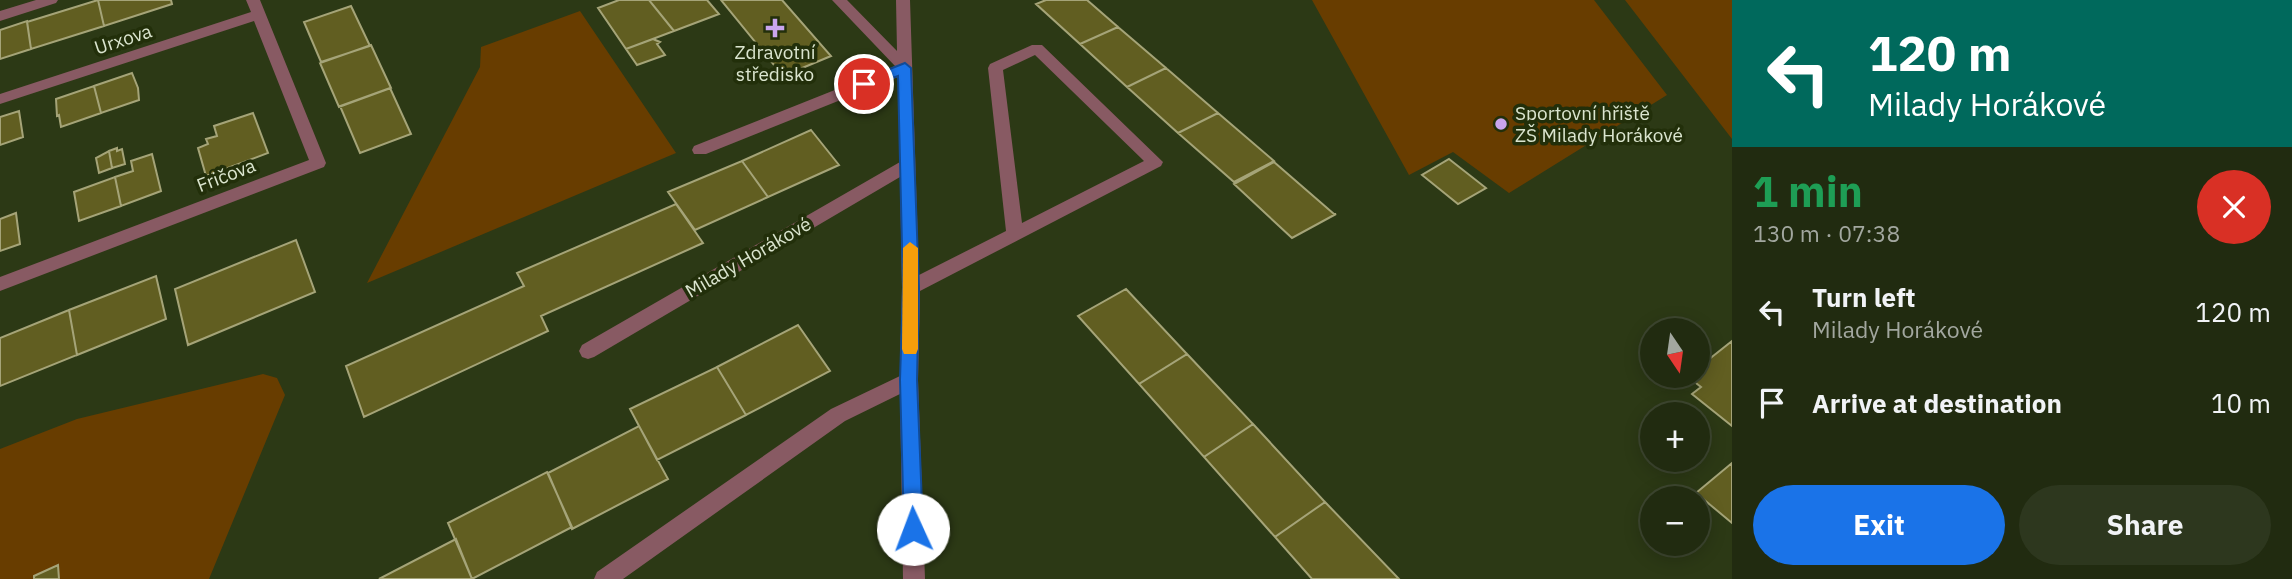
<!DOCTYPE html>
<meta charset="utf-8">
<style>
:root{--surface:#212b10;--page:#2d371e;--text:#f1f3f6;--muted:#a2a79f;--line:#3e4730;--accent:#1a73e8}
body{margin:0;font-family:"IBM Plex Sans",sans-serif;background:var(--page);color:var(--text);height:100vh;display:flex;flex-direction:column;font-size:26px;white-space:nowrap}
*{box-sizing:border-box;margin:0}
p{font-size:23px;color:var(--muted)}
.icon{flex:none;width:38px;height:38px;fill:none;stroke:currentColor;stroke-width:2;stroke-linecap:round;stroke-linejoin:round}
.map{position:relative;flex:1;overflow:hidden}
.sheet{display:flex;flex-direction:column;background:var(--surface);width:560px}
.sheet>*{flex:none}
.top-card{background:#00695c;color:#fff;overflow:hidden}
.needle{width:46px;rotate:167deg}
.controls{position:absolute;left:1640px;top:318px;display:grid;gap:14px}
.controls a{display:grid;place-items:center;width:70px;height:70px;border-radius:50%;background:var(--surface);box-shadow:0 4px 18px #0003,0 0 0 2px var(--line);font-size:35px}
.pin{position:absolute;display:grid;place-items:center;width:60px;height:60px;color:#fff;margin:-30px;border:4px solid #fff;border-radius:50%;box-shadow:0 2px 7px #0007}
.me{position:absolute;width:77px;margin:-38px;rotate:358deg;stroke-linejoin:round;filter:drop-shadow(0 0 5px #0008)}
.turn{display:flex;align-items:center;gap:24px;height:147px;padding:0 21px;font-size:32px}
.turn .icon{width:91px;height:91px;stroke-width:2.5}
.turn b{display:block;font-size:49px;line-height:60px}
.round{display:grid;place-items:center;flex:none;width:74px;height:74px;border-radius:37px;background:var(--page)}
.headline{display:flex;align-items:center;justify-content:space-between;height:119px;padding:0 21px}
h1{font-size:42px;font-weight:800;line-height:52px;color:#1e9e55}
.cta{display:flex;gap:14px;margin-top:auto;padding:14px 21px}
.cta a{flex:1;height:80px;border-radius:42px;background:var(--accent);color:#fff;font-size:28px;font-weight:800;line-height:80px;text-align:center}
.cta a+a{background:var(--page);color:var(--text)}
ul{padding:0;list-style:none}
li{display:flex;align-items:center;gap:21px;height:91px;padding:0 21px}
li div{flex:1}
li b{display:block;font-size:26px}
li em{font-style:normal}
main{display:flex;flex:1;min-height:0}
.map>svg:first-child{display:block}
.green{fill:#683d00}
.building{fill:#615e21;stroke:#a5a478;stroke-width:2}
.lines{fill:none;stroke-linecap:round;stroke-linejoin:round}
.minor{fill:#885a63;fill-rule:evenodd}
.route{fill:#1a73e8;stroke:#114b97;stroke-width:2}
.slow{fill:#f59e0b}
.poi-dot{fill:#c9a5ee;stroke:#222f0a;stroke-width:2.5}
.labels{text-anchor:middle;stroke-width:7;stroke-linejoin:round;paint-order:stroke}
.street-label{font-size:19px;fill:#dbe5cf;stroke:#222f0a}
.poi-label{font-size:19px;fill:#dbe5cf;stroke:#222f0a}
</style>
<main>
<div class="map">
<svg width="1732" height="579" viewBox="0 0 1732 579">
<rect width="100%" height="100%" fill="#2c3915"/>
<path class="green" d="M 1312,0 L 1594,0 L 1667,95 L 1509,193 L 1453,152 L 1409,175 Z
M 1625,0 L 1732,0 L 1732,139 Z
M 580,11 L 676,153 L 367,283 L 480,67 L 481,47 Z
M 263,374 L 277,378 L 285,395 L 209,579 L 0,579 L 0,449 L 77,419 Z"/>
<path class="building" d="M 98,0 L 171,0 L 172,4 L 104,26 Z
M 98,0 L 104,26 L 31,49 L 27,22 Z
M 619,0 L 649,0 L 674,31 L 626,49 L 598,8 Z
M 649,0 L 707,0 L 719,14 L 674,31 Z
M 721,0 L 782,0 L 831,56 L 783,76 Z
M 1046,0 L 1087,0 L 1118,27 L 1080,44 L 1036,4 Z
M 351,6 L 370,46 L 321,62 L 304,22 Z
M 27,21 L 31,49 L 0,59 L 0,30 Z
M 1118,27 L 1166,68 L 1127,87 L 1080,44 Z
M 653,39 L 660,42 L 657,44 L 665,55 L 637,65 L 626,49 Z
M 371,45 L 391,88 L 339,107 L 320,63 Z
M 1166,68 L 1218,113 L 1178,133 L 1127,87 Z
M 132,73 L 138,88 L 139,100 L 101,113 L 94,86 Z
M 94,86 L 101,113 L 61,127 L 59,115 L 57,116 L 56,99 Z
M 390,88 L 411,134 L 360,153 L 340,106 Z
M 19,111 L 23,137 L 0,145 L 0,117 Z
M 253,113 L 268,153 L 206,176 L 198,148 L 208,144 L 206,139 L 217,136 L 214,126 Z
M 1218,113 L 1274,161 L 1234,182 L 1178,133 Z
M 811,130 L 839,165 L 768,197 L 742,161 Z
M 117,148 L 117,151 L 122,149 L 125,164 L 112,168 L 109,151 Z
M 109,151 L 112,168 L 99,173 L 96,158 Z
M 152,154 L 161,191 L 121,206 L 115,177 L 133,171 L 131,161 Z
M 1449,159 L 1486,188 L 1458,204 L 1422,175 Z
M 742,161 L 768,197 L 695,230 L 668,192 Z
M 1274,162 L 1334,214 L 1336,214 L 1292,238 L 1234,184 Z
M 115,177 L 121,206 L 79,221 L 74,192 Z
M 676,204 L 703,243 L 541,316 L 548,331 L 364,417 L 346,366 L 524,286 L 517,273 Z
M 16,213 L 20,244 L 0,251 L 0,219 Z
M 296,240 L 315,292 L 188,345 L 175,289 Z
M 156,276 L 166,319 L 77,355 L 69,310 Z
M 1126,289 L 1187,354 L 1139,384 L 1078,316 Z
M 69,310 L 77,355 L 0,386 L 0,338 Z
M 798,325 L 830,371 L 746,415 L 717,367 Z
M 1732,341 L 1732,426 L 1692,394 L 1701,387 L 1687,376 L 1698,376 L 1698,368 Z
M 1187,354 L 1253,424 L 1204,457 L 1139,384 Z
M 717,367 L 746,415 L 657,460 L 630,409 Z
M 1253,424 L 1325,502 L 1275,537 L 1204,457 Z
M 639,426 L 668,479 L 572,529 L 548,473 Z
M 1732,463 L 1732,523 L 1696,493 Z
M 547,472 L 572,527 L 472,579 L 448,523 Z
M 1325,502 L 1399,579 L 1312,579 L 1275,537 Z
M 456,539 L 472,579 L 379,579 Z
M 58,565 L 59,579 L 34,579 L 34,576 Z"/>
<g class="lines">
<path class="minor" d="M 36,0 L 58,0 L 56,3 L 0,21 L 0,11 Z
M 246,0 L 260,0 L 326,163 L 324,167 L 0,291 L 0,277 L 309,160 L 254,21 L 0,104 L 0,94 L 251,12 Z
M 832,0 L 847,0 L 897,51 L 896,0 L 910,0 L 919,275 L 1006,231 L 988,68 L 990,64 L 1032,45 L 1042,45 L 1163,162 L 1161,166 L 920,291 L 918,380 L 925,579 L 903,579 L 900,394 L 845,421 L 623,579 L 594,579 L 597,572 L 831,409 L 900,376 L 902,287 L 900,177 L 594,357 L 588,359 L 582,357 L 579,351 L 582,345 L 900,162 L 898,77 L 706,154 L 694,154 L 692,150 L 694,146 L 895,66 ZM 1035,55 L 1144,161 L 1022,223 L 1003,70 Z"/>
</g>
<path class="route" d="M 905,63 L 911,68 L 919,288 L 917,380 L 923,529 L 920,536 L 913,538 L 907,536 L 904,529 L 900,380 L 903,288 L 898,76 L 864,89 L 857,84 L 859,81 Z"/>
<path class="slow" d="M 910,242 L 918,248 L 918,349 L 916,354 L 904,354 L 902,349 L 903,248 Z"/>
<g class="poi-dot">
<path d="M771.5 17.5h7v7h7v7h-7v7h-7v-7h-7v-7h7z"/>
<circle cx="1501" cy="124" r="7"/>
</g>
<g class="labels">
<g class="street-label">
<text transform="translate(123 39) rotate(-18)" y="7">Urxova</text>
<text transform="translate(226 175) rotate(-21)" y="7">Fričova</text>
<text transform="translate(748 257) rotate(-30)" y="7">Milady Horákové</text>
</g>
<g class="poi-label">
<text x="775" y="59">Zdravotní<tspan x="775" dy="22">středisko</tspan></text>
<text x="1515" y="120" text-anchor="start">Sportovní hřiště<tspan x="1515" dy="22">ZŠ Milady Horákové</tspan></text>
</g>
</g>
</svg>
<div class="controls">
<a><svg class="needle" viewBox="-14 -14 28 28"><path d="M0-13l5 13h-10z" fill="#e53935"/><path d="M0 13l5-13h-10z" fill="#a2a79f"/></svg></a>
<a>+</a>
<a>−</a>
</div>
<div class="pin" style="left:864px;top:84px;background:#d93025"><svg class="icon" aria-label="arrive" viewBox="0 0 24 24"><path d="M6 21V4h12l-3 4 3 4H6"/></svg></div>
<svg class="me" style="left:913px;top:529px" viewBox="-20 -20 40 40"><circle r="19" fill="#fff"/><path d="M0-13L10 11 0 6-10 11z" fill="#1a73e8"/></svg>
</div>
<section class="sheet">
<div class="top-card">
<div class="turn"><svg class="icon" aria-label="left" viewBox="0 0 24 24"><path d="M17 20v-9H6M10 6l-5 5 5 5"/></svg><div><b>120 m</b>Milady Horákové</div></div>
</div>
<div class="headline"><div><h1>1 min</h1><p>130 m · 07:38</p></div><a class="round" style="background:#d93025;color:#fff"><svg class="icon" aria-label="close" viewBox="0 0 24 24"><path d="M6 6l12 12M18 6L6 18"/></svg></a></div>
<ul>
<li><svg class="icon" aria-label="left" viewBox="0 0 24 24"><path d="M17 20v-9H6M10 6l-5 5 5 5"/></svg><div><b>Turn left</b><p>Milady Horákové</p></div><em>120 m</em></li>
<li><svg class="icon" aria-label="arrive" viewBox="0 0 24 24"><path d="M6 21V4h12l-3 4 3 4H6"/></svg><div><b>Arrive at destination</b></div><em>10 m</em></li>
</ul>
<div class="cta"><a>Exit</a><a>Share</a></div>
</section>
</main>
